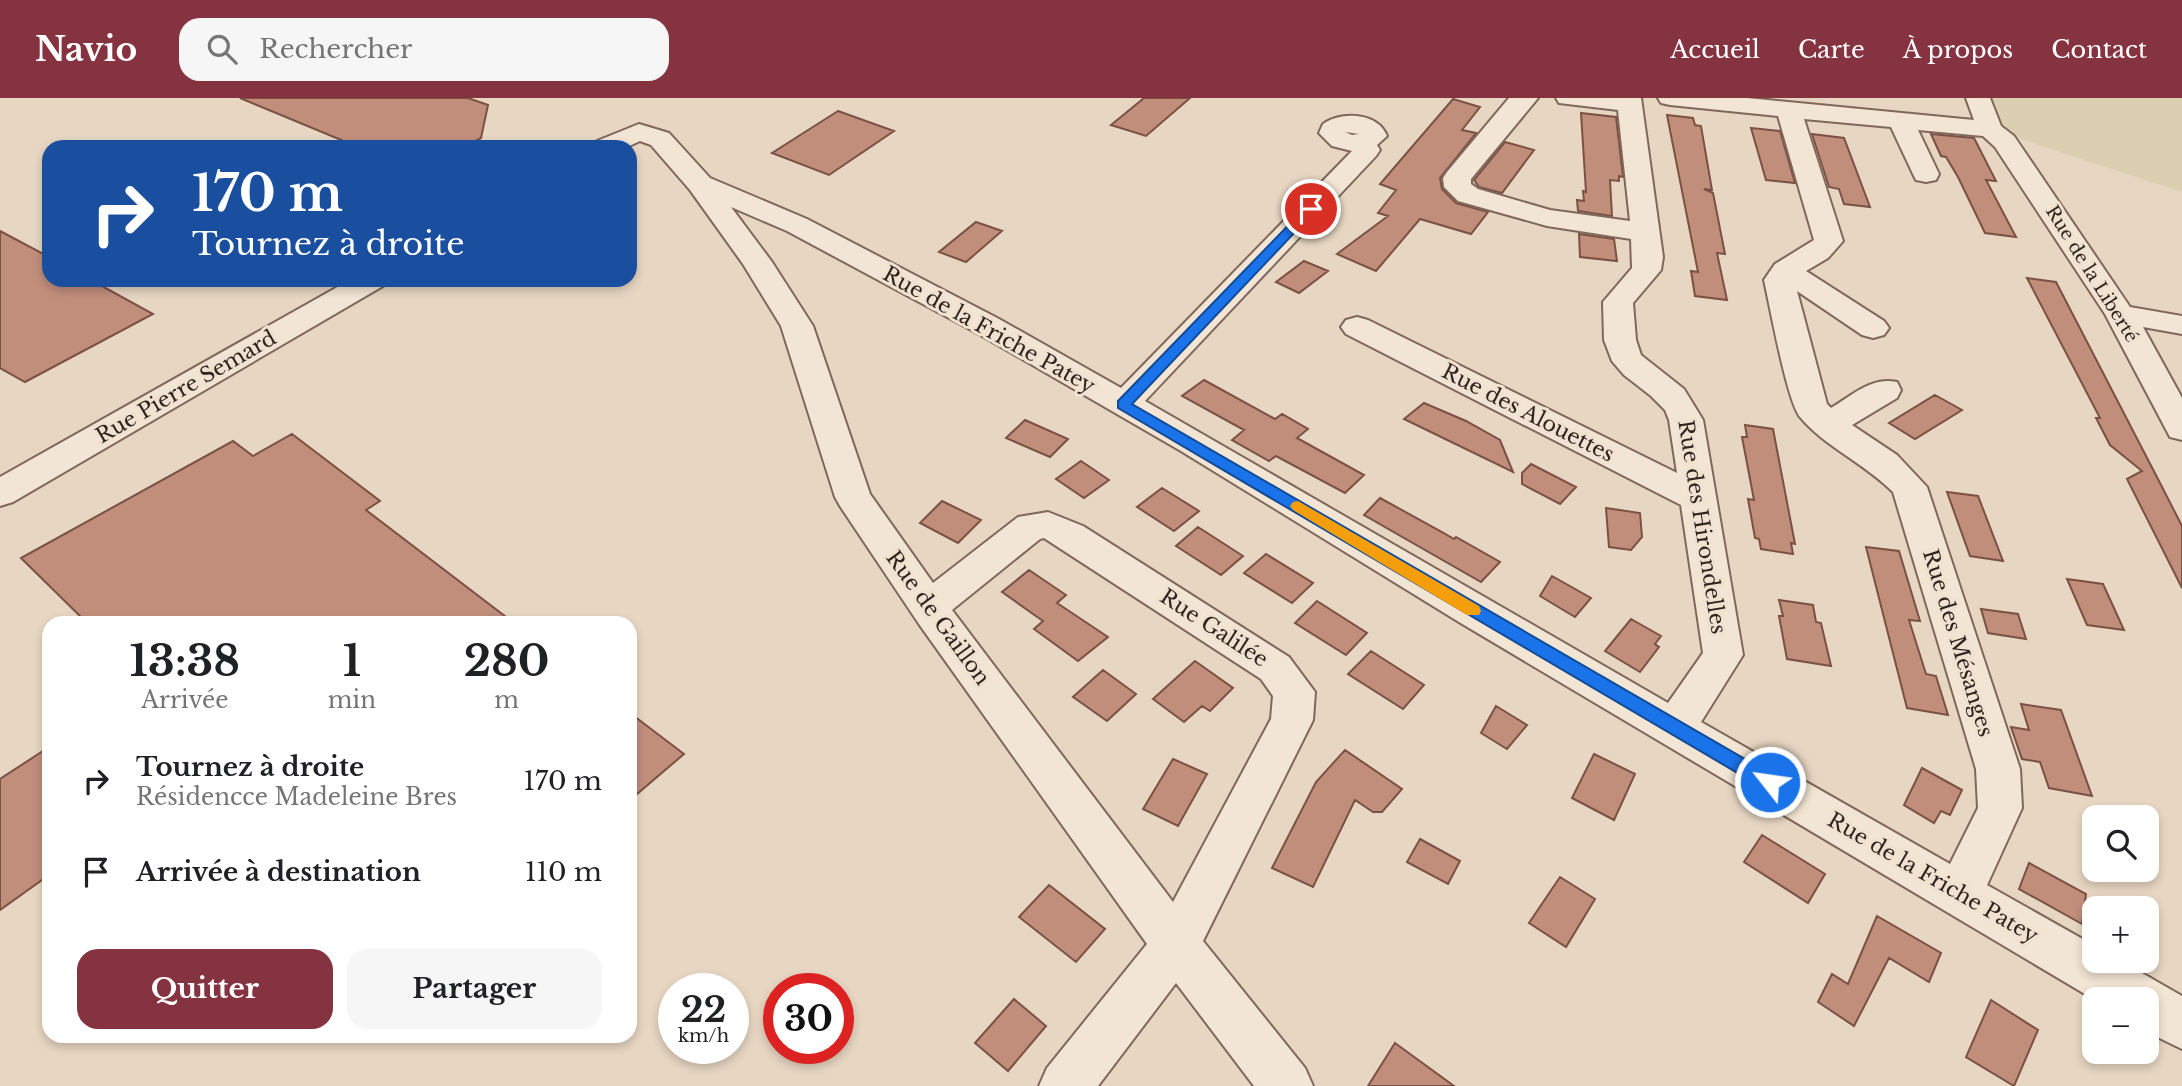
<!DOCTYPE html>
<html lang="fr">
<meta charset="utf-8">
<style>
:root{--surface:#fff;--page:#f6f6f6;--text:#202124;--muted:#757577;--accent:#863341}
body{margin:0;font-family:"Libre Baskerville",serif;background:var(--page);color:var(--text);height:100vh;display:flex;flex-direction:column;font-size:26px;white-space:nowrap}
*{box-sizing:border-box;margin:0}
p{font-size:23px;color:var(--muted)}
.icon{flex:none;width:38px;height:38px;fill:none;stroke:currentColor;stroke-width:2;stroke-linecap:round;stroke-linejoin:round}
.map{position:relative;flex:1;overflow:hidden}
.panel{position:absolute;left:42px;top:518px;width:595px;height:427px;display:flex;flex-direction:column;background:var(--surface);border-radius:21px;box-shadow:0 4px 10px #0003}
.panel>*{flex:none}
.top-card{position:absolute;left:42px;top:42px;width:595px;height:147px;border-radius:21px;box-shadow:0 4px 10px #0003;background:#1a4fa0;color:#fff;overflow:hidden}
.controls{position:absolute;left:2082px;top:707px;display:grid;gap:14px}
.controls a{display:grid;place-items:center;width:77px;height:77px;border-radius:14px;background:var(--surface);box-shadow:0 4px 10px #0003;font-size:35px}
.speed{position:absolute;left:658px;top:875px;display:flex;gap:14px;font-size:35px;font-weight:700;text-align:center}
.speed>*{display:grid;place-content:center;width:91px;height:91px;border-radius:50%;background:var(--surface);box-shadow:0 4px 10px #0003;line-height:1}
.speed small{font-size:18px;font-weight:400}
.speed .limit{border:10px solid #d22;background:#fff;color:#111}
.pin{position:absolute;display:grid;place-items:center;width:60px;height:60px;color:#fff;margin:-30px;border:4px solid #fff;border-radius:50%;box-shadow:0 2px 7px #0007}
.me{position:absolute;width:77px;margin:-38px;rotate:300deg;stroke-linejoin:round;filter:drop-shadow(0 0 5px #0008)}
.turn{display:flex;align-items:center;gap:24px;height:147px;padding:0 35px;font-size:32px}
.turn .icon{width:91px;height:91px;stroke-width:2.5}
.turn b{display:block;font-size:49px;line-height:60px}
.eta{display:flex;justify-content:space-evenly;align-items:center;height:119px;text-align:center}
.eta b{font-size:42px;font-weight:700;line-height:49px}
.primary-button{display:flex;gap:14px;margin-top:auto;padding:14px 35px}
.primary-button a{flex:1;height:80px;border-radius:21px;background:var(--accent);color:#fff;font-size:28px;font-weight:700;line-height:80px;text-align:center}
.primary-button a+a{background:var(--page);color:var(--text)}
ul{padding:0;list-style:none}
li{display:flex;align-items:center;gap:21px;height:91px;padding:0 35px}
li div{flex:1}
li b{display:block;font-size:26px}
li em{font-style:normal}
header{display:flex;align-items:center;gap:42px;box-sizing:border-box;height:98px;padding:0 35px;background:var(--accent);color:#fff}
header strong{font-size:33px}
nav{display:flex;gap:38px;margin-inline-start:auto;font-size:24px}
.search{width:490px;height:63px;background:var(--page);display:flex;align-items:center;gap:18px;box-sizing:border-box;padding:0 24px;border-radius:21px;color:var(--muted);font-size:26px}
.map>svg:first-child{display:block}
.farmland{fill:#dcceb0}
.building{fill:#c18e7c;stroke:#7b5144;stroke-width:2}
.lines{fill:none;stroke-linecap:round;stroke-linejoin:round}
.minor-casing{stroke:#7f685b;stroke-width:4}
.minor{fill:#f3e5d4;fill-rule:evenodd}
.route{fill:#1a73e8;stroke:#114b97;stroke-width:2}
.slow{fill:#f59e0b}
.labels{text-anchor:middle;stroke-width:6;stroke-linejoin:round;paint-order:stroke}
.far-street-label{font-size:18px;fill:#30241e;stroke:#f0e1d0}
.street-label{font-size:21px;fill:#30241e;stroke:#f0e1d0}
</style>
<header>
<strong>Navio</strong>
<div class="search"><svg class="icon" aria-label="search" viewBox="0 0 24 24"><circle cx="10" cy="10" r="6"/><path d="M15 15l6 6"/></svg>Rechercher</div>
<nav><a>Accueil</a><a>Carte</a><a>À propos</a><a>Contact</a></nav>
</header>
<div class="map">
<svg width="2182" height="988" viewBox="0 0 2182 988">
<rect width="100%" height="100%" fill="#e7d6c2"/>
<path class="farmland" d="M 1964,0 L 2182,0 L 2182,94 L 1975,26 Z"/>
<path class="building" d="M 240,0 L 468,0 L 488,7 L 481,40 L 464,49 L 358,49 Z
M 1144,0 L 1190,0 L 1146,38 L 1111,27 Z
M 1453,1 L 1480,9 L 1462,32 L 1476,35 L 1440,80 L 1442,91 L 1456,105 L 1488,114 L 1471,136 L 1420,121 L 1376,173 L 1337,156 L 1388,118 L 1378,115 L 1396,92 L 1380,86 Z
M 838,13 L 894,33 L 829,77 L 772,55 Z
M 1581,15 L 1616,19 L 1623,79 L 1619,78 L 1619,83 L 1610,82 L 1612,118 L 1578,113 L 1577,102 L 1584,103 L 1583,93 L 1586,94 Z
M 1667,17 L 1693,20 L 1695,27 L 1701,28 L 1712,92 L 1704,91 L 1713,95 L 1725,156 L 1717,155 L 1727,202 L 1695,198 L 1691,173 L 1698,174 Z
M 1751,30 L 1780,33 L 1795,85 L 1766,82 Z
M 1812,36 L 1844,40 L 1870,109 L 1844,106 L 1839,91 L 1829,89 Z
M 1931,36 L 1974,40 L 1996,83 L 1986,82 L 2016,139 L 1985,135 L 1958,79 L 1946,59 L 1941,58 Z
M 1505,44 L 1534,52 L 1502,95 L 1479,89 L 1474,82 Z
M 976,124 L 1002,133 L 966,164 L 939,154 Z
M 0,133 L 49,159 L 49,182 L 91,182 L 153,216 L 25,284 L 0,270 Z
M 1579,136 L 1614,141 L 1617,163 L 1580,159 Z
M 1304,163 L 1328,173 L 1299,195 L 1276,184 Z
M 2027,180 L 2056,184 L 2160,385 L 2182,428 L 2182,490 L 2127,381 L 2142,373 L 2110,347 L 2096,320 L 2100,320 Z
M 1204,282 L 1275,321 L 1282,316 L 1308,331 L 1297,340 L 1364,377 L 1345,395 L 1276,358 L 1269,363 L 1232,342 L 1244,332 L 1182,298 Z
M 1935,297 L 1962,312 L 1915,341 L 1889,325 Z
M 1424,305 L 1466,323 L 1500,342 L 1513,374 L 1404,321 Z
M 1025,322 L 1068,341 L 1050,359 L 1006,340 Z
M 1745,327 L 1773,331 L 1795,446 L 1791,445 L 1793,456 L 1761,451 L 1759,441 L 1755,440 L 1748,401 L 1754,402 L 1742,339 L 1747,339 Z
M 292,336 L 380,403 L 366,412 L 514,525 L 87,525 L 21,460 L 233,343 L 253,358 Z
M 1081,363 L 1109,382 L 1084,400 L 1056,381 Z
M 1531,366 L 1576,389 L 1560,406 L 1522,386 L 1522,375 Z
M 1162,390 L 1199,413 L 1174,433 L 1137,409 Z
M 1947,394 L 1978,398 L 2003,463 L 1970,458 Z
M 1380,400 L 1442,434 L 1454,441 L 1456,439 L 1500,464 L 1481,484 L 1364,417 Z
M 942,403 L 981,422 L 958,445 L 920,425 Z
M 1606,410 L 1640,415 L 1642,439 L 1631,452 L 1609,449 Z
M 1198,429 L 1243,458 L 1221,477 L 1176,448 Z
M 1866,449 L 1899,453 L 1920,523 L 1909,522 L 1926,576 L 1936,578 L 1948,617 L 1907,610 Z
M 1266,456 L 1313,485 L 1292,505 L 1244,475 Z
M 1029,472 L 1066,497 L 1057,505 L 1108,539 L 1078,563 L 1034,531 L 1043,523 L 1002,494 Z
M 1552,478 L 1591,500 L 1575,519 L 1540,498 Z
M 2067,481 L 2103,486 L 2124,532 L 2087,527 Z
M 1779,502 L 1813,507 L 1816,524 L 1821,525 L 1831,568 L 1787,561 L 1779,518 L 1783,518 Z
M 1317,503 L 1367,535 L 1346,557 L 1295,525 Z
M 1981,511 L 2018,516 L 2026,541 L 1988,535 Z
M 1631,521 L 1661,538 L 1655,546 L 1659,549 L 1640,574 L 1605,553 Z
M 1371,553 L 1424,587 L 1403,611 L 1348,576 Z
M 1195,563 L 1233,590 L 1210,613 L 1202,608 L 1184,624 L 1153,601 Z
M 1103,572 L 1136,596 L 1107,623 L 1073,599 Z
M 2021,606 L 2061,612 L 2092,698 L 2049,690 L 2040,664 L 2022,661 L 2011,629 L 2029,632 Z
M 1496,608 L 1527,627 L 1507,651 L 1481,635 Z
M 630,615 L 684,656 L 630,702 Z
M 49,649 L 49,777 L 0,812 L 0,681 Z
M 1345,652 L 1402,691 L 1382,714 L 1373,714 L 1355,702 L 1313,789 L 1272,770 L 1316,684 Z
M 1594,656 L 1635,676 L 1614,722 L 1572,700 Z
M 1173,661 L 1207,676 L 1178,728 L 1143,711 Z
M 1922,670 L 1962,692 L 1950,717 L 1941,713 L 1934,725 L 1904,707 Z
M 1762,737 L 1825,776 L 1808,805 L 1744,764 Z
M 1420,741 L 1460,763 L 1448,786 L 1407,764 Z
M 2029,765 L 2086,796 L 2082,826 L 2019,791 Z
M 1560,779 L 1595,801 L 1566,849 L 1529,825 Z
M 1049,787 L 1105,831 L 1076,864 L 1019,819 Z
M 1877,818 L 1941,855 L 1929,884 L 1889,860 L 1854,928 L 1818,904 L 1832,876 L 1848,886 Z
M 1014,901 L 1046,928 L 1008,973 L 975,945 Z
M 1991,902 L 2038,932 L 2014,988 L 1966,959 Z
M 1395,945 L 1454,988 L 1368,988 Z"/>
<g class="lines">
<defs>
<path id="minor" d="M 1509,0 L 1538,0 L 1471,81 L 1471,86 L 1478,91 L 1550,112 L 1630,123 L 1618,12 L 1559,5 L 1556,0 L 1641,0 L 1663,159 L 1661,172 L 1633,205 L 1636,242 L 1641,257 L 1684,291 L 1703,322 L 1743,557 L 1701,624 L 1950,766 L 1978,710 L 1976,671 L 1893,394 C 1864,365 1824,348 1800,319 C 1787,303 1770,208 1764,182 L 1775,166 L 1814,142 L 1778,18 L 1670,7 L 1661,5 L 1658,0 L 1747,0 L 1974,22 L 1966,0 L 1990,0 L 2001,28 L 2014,38 L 2130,209 L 2182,218 L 2182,236 L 2143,229 L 2182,300 L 2182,342 L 2170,339 L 2105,216 L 1995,49 L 1983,38 L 1918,32 L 1939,76 L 1936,82 L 1926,84 L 1916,82 L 1913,76 L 1891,29 L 1804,21 L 1843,143 L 1828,160 L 1806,173 L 1884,223 L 1889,230 L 1884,237 L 1873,240 L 1862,237 L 1797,193 L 1827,306 L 1831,310 C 1851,298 1872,278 1897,284 L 1901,292 L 1897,300 L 1852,327 L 1897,357 L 1927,389 L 2020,671 L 2022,710 L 1987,787 L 2095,848 L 2095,863 L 2121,863 L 2182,898 L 2182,951 L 2147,934 L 2147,901 L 2095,902 L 1459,524 L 1181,353 L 977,235 L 787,133 L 731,109 L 772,164 L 813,228 L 870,396 L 933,485 L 1018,419 L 1048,414 L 1083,428 L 1289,559 L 1315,594 L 1313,622 L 1203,843 L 1305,970 L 1313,988 L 1254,988 L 1176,885 L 1098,988 L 1039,988 L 1047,970 L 1147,846 L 919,526 L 840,408 L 835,399 L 781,228 L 743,166 L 690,92 L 651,47 L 640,43 L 627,49 L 593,49 L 597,43 L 639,26 L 669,35 L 710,80 L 807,121 L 999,221 L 1121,290 L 1352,53 L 1332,48 L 1319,35 L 1323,26 C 1341,13 1378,14 1387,38 L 1377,47 L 1380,52 L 1376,58 L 1145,303 L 1668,605 L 1703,555 L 1681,407 L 1346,236 L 1341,229 L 1346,222 L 1357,219 L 1368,222 L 1677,375 L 1669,322 L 1665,312 L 1651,298 L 1624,277 L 1612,263 L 1604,242 L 1603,204 L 1632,170 L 1631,141 L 1547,128 L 1458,103 L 1444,89 L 1443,80 L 1447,74 ZM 1345,34 L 1359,36 L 1352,37 ZM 1044,440 L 1261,581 L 1273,598 L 1271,621 L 1173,804 L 952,512 L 1040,441 Z
M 350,182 L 387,182 L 383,188 L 13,404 L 0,408 L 0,379 Z"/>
</defs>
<use href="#minor" class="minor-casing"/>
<use href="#minor" class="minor"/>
</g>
<path class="route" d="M 1311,107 L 1316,111 L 1315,113 L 1132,306 L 1776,679 L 1779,684 L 1776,690 L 1770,692 L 1763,690 L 1118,310 L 1118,303 L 1306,109 Z"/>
<path class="slow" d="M 1298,403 L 1479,508 L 1481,513 L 1479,517 L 1467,517 L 1293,412 L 1290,408 L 1293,404 Z"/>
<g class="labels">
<g class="far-street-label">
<text transform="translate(2092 176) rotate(58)" y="6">Rue de la Liberté</text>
</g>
<g class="street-label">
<text transform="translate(989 232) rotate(29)" y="7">Rue de la Friche Patey</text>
<text transform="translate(186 289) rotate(-30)" y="7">Rue Pierre Semard</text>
<text transform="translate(1528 315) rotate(27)" y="7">Rue des Alouettes</text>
<text transform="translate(1702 429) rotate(81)" y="7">Rue des Hirondelles</text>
<text transform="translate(938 520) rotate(54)" y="7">Rue de Gaillon</text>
<text transform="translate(1214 530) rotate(33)" y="7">Rue Galilée</text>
<text transform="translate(1958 545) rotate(73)" y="7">Rue des Mésanges</text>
<text transform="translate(1933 780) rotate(30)" y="7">Rue de la Friche Patey</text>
</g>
</g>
</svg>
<div class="controls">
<a><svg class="icon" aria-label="search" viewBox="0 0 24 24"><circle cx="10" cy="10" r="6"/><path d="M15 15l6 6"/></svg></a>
<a>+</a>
<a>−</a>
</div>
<div class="speed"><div>22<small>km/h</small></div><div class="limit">30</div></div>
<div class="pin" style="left:1311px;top:111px;background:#d93025"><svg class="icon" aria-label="arrive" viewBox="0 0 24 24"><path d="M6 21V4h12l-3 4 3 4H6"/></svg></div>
<svg class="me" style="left:1770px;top:684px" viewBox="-20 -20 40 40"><circle r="17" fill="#1a73e8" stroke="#fff" stroke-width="3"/><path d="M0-11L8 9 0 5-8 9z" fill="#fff"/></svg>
<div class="top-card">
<div class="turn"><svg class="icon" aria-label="right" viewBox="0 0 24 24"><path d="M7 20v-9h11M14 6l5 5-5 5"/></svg><div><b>170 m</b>Tournez à droite</div></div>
</div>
<section class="panel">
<div class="eta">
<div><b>13:38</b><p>Arrivée</p></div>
<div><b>1</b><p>min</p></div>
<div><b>280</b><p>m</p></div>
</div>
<ul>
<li><svg class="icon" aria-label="right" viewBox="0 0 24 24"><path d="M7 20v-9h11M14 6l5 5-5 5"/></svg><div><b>Tournez à droite</b><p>Résidencce Madeleine Bres</p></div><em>170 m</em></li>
<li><svg class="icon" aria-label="arrive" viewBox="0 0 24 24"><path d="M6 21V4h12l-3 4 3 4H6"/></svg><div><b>Arrivée à destination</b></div><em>110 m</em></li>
</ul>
<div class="primary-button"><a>Quitter</a><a>Partager</a></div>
</section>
</div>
